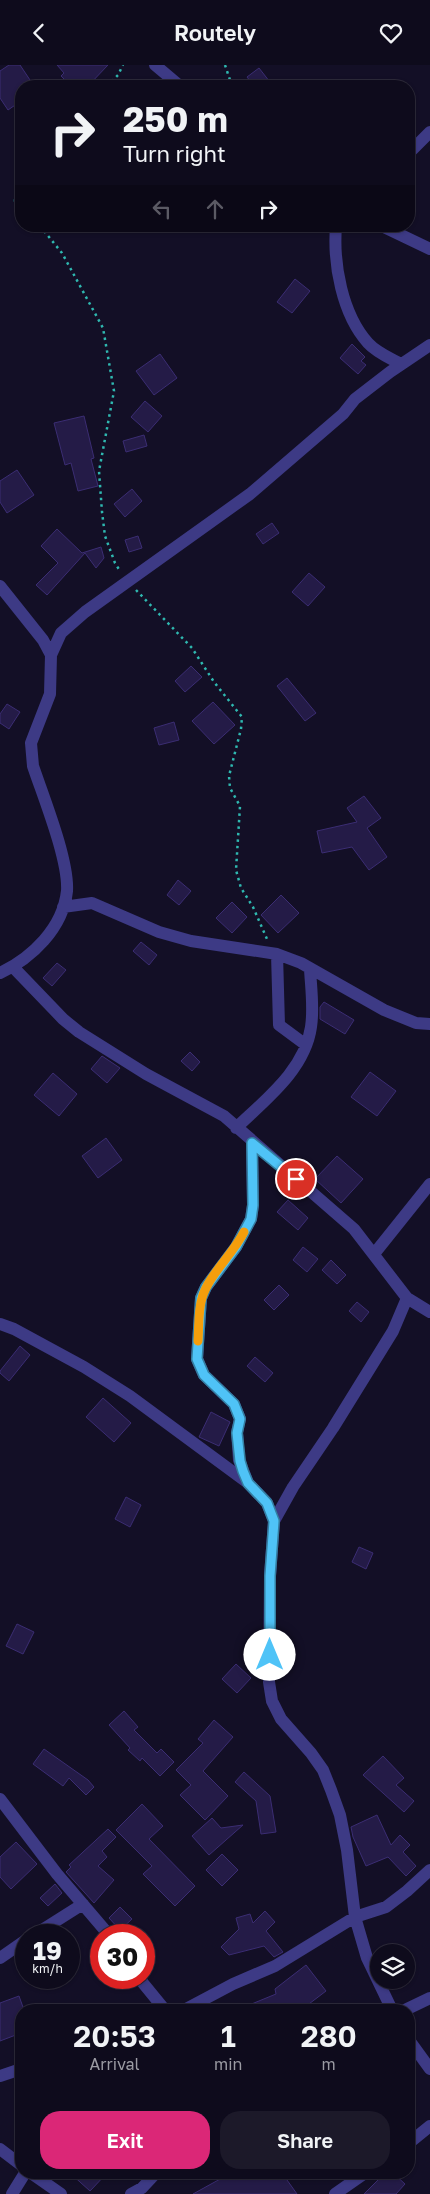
<!DOCTYPE html>
<style>
:root{--surface:#0e0b1c;--page:#1c1929;--text:#f1f3f6;--muted:#9b9ba3;--line:#2e2b3b;--accent:#db2777}
body{margin:0;font-family:"Golos Text",sans-serif;background:var(--page);color:var(--text);height:100vh;display:flex;flex-direction:column;font-size:19px;white-space:nowrap}
*{box-sizing:border-box;margin:0}
p{font-size:16px;color:var(--muted)}
.icon{flex:none;width:28px;height:28px;fill:none;stroke:currentColor;stroke-width:2;stroke-linecap:round;stroke-linejoin:round}
.map{position:relative;flex:1;overflow:hidden}
.drawer{position:absolute;left:15px;top:1939px;width:400px;height:175px;display:flex;flex-direction:column;background:var(--surface);border-radius:20px;box-shadow:0 1px 4px #0004,0 0 0 1px var(--line)}
.drawer>*{flex:none}
.hud{position:absolute;left:15px;top:15px;width:400px;height:152px;border-radius:20px;box-shadow:0 1px 4px #0004,0 0 0 1px var(--line);background:#0e0b1c;color:var(--text);overflow:hidden}
.controls{position:absolute;left:370px;top:1879px;display:grid;gap:10px}
.controls a{display:grid;place-items:center;width:45px;height:45px;border-radius:50%;background:var(--surface);box-shadow:0 1px 4px #0004,0 0 0 1px var(--line);font-size:25px}
.speed{position:absolute;left:15px;top:1859px;display:flex;gap:10px;font-size:25px;font-weight:700;text-align:center}
.speed>*{display:grid;place-content:center;width:65px;height:65px;border-radius:50%;background:var(--surface);box-shadow:0 1px 4px #0004,0 0 0 1px var(--line);line-height:1}
.speed small{font-size:12px;font-weight:400}
.speed .limit{border:8px solid #d22;background:#fff;color:#111}
.pin{position:absolute;display:grid;place-items:center;width:42px;height:42px;color:#fff;margin:-21px;border:2px solid #fff;border-radius:50%;box-shadow:0 1px 5px #0007}
.me{position:absolute;width:55px;margin:-28px;rotate:0deg;stroke-linejoin:round;filter:drop-shadow(0 0 4px #0008)}
.turn{display:flex;align-items:center;gap:18px;height:105px;padding:0 25px;font-size:22px}
.turn .icon{width:65px;height:65px;stroke-width:2.5}
.turn b{display:block;font-size:35px;line-height:42px}
.lanes{display:flex;align-items:center;height:48px;padding:0 25px;background:#0003;justify-content:center;gap:25px;direction:ltr}
.lanes .off{opacity:.35}
.eta{display:flex;justify-content:space-evenly;align-items:center;height:85px;text-align:center}
.eta b{font-size:30px;font-weight:600;line-height:35px}
.action{display:flex;gap:10px;margin-top:auto;padding:10px 25px}
.action a{flex:1;height:58px;border-radius:20px;background:var(--accent);color:#fff;font-size:20px;font-weight:600;line-height:58px;text-align:center}
.action a+a{background:var(--page);color:var(--text)}
header{display:flex;justify-content:space-between;align-items:center;height:65px;padding:0 25px;background:var(--surface);font-size:22px;font-weight:600}
.map>svg:first-child{display:block}
.building{fill:#241b47;stroke:#3b2d73}
.lines{fill:none;stroke-linecap:round;stroke-linejoin:round}
.path{stroke:#2fb8b0;stroke-width:2.5;stroke-dasharray:2.5 4;stroke-linecap:butt}
.street{stroke:#3d3a85;stroke-width:12}
.route-casing{stroke:#337fa1;stroke-width:12}
.route{stroke:#4fc3f7;stroke-width:9}
.slow{stroke:#f59e0b;stroke-width:9}
</style>
<header><svg class="icon" aria-label="back" viewBox="0 0 24 24"><path d="M15 5l-7 7 7 7"/></svg>Routely<svg class="icon" aria-label="heart" viewBox="0 0 24 24"><path d="M12 20l-8-8c-3-5 5-10 8-4 3-6 11-1 8 4z"/></svg></header>
<div class="map">
<svg width="430" height="2129" viewBox="0 0 430 2129">
<rect width="100%" height="100%" fill="#130f26"/>
<path class="building" d="M 9,0 L 20,0 L 34,21 L 21,21 L 21,36 L 8,45 L 0,33 L 0,6 Z
M 57,0 L 108,0 L 88,21 L 71,21 L 61,11 L 64,8 Z
M 259,3 L 273,21 L 254,21 L 247,12 Z
M 295,214 L 310,226 L 292,248 L 277,237 Z
M 352,279 L 365,292 L 361,296 L 366,300 L 358,309 L 340,293 Z
M 160,289 L 177,313 L 154,330 L 136,306 Z
M 145,336 L 162,351 L 148,367 L 131,352 Z
M 84,351 L 94,393 L 91,394 L 98,421 L 78,426 L 71,398 L 65,400 L 54,358 Z
M 144,370 L 147,381 L 126,387 L 123,376 Z
M 17,405 L 34,430 L 7,448 L 0,437 L 0,416 Z
M 132,424 L 142,436 L 125,452 L 114,439 Z
M 272,458 L 279,468 L 263,479 L 256,469 Z
M 57,464 L 82,488 L 101,482 L 104,493 L 96,503 L 85,488 L 47,530 L 36,520 L 58,498 L 41,481 Z
M 138,471 L 142,483 L 129,487 L 125,475 Z
M 309,508 L 325,522 L 308,541 L 292,527 Z
M 191,601 L 202,612 L 185,627 L 175,616 Z
M 287,613 L 316,648 L 305,656 L 277,621 Z
M 213,637 L 235,660 L 214,679 L 192,656 Z
M 7,639 L 20,647 L 9,664 L 0,658 L 0,649 Z
M 174,657 L 179,675 L 159,680 L 154,663 Z
M 364,731 L 381,753 L 367,763 L 387,792 L 369,805 L 352,782 L 322,788 L 317,766 L 357,757 L 347,743 Z
M 178,815 L 191,826 L 179,840 L 167,830 Z
M 281,830 L 299,848 L 278,868 L 261,850 Z
M 232,837 L 247,852 L 232,868 L 216,853 Z
M 141,877 L 157,890 L 149,900 L 133,886 Z
M 57,898 L 66,905 L 52,921 L 43,913 Z
M 324,937 L 354,955 L 345,969 L 320,954 L 320,942 Z
M 190,987 L 200,997 L 192,1006 L 181,996 Z
M 102,991 L 120,1003 L 107,1018 L 91,1004 Z
M 370,1007 L 396,1026 L 377,1051 L 351,1032 Z
M 53,1008 L 77,1029 L 59,1051 L 34,1030 Z
M 106,1073 L 122,1095 L 98,1113 L 82,1091 Z
M 337,1091 L 363,1114 L 341,1138 L 315,1114 Z
M 288,1135 L 308,1153 L 298,1165 L 277,1147 Z
M 303,1182 L 318,1194 L 307,1207 L 293,1195 Z
M 331,1195 L 346,1210 L 337,1219 L 322,1205 Z
M 279,1220 L 289,1230 L 274,1245 L 264,1235 Z
M 357,1237 L 369,1247 L 361,1257 L 349,1246 Z
M 20,1281 L 30,1290 L 9,1316 L 0,1308 L 0,1306 Z
M 255,1292 L 273,1308 L 265,1317 L 247,1301 Z
M 103,1333 L 131,1358 L 114,1377 L 86,1352 Z
M 211,1347 L 230,1357 L 219,1381 L 199,1372 Z
M 126,1432 L 141,1440 L 130,1462 L 115,1454 Z
M 359,1482 L 373,1488 L 366,1504 L 352,1497 Z
M 17,1559 L 34,1567 L 23,1589 L 6,1581 Z
M 236,1599 L 251,1613 L 237,1628 L 222,1614 Z
M 124,1646 L 138,1662 L 134,1665 L 157,1688 L 161,1684 L 174,1697 L 160,1711 L 142,1693 L 140,1696 L 128,1685 L 130,1683 L 109,1660 Z
M 214,1655 L 233,1672 L 203,1706 L 228,1731 L 205,1755 L 180,1730 L 191,1720 L 176,1705 L 203,1678 L 198,1674 Z
M 44,1684 L 88,1715 L 94,1722 L 86,1730 L 69,1713 L 63,1721 L 33,1699 Z
M 383,1691 L 404,1713 L 396,1720 L 414,1736 L 404,1747 L 363,1710 Z
M 244,1707 L 270,1731 L 276,1767 L 261,1769 L 256,1736 L 235,1717 Z
M 142,1739 L 163,1761 L 149,1774 L 195,1821 L 175,1841 L 143,1809 L 152,1801 L 116,1765 Z
M 377,1750 L 391,1780 L 400,1770 L 410,1780 L 403,1787 L 416,1801 L 406,1811 L 388,1792 L 366,1801 L 353,1772 L 351,1762 Z
M 212,1753 L 221,1763 L 243,1760 L 209,1790 L 192,1771 Z
M 108,1764 L 116,1772 L 102,1786 L 107,1792 L 98,1801 L 114,1815 L 94,1838 L 66,1807 L 71,1802 L 69,1800 Z
M 16,1777 L 37,1799 L 11,1824 L 0,1812 L 0,1792 Z
M 222,1789 L 238,1805 L 222,1821 L 206,1805 Z
M 55,1819 L 62,1828 L 48,1841 L 40,1833 Z
M 120,1842 L 132,1854 L 120,1865 L 109,1853 Z
M 265,1846 L 275,1857 L 266,1866 L 283,1887 L 274,1892 L 264,1881 L 229,1890 L 221,1882 L 239,1864 L 236,1853 L 250,1849 L 253,1858 Z
M 306,1900 L 326,1926 L 301,1945 L 237,1945 L 276,1929 L 275,1924 Z
M 19,1931 L 24,1945 L 21,1945 L 21,1968 L 0,1976 L 0,1938 Z
M 70,2108 L 107,2108 L 90,2126 Z
M 231,2108 L 282,2108 L 297,2129 L 193,2129 Z
M 385,2108 L 393,2108 L 405,2119 L 396,2129 L 364,2129 Z"/>
<g class="lines">
<path class="path" d="M 225,0 L 232,21
M 107,21 L 118,10 L 123,0
M 21,123 L 15,133 L 15,138 L 21,143
M 40,161 L 62,188 L 103,263 L 114,326 L 99,406 L 102,447 L 105,471 L 115,498 L 120,506
M 136,525 L 192,583 L 214,617 L 242,652 L 241,664 L 229,711 L 230,723 L 240,741 L 236,805 L 241,823 L 253,842 L 267,874"/>
<path class="street" d="M 155,0 L 180,21
M 409,88 L 430,67
M 336,161 C 333,199 342,249 368,278 C 377,288 390,293 401,299
M 382,161 L 430,184
M 0,521 L 43,575 L 51,590
M 63,842 L 92,838 L 159,867 L 191,876 L 277,889 L 301,898 L 384,945 L 416,958 L 430,959
M 277,889 L 279,960 L 306,980
M 13,902 L 63,954 L 79,967 L 146,1009 L 224,1051 L 354,1164 L 407,1233 L 430,1247
M 0,908 C 32,893 63,863 67,826 C 69,795 43,731 33,701 L 31,678 L 50,629 L 51,590 L 61,568 L 85,547 L 250,429 L 343,349 L 355,334 L 390,307 L 430,280
M 236,1063 C 265,1035 305,1005 311,962 C 314,943 311,923 310,904
M 374,1189 L 430,1119
M 0,1259 L 14,1264 L 84,1302 L 130,1331 L 248,1418 L 267,1438 L 274,1456
M 248,1418 L 239,1395 L 237,1367 L 240,1354 L 234,1339 L 204,1310 L 197,1294 L 201,1233 L 206,1222 L 236,1182 L 251,1154 L 253,1140 L 252,1078
M 0,1734 L 57,1809 L 109,1870
M 34,1870 L 83,1839
M 0,1893 L 26,1875
M 138,1912 L 165,1945
M 184,1945 L 233,1919 L 275,1901 L 355,1852 L 386,1842 L 407,1826 L 430,1805
M 392,1945 L 367,1893 L 355,1852 L 347,1785 L 340,1750 L 331,1725 L 323,1705 L 311,1688 L 281,1654 L 272,1636 L 269,1617 L 270,1511 L 274,1456 L 293,1422 L 333,1363 L 393,1266 L 407,1233
M 405,1945 L 430,1933
M 409,1975 L 430,2004
M 0,2011 L 21,2004
M 409,2078 L 430,2061
M 0,2084 L 21,2100
M 31,2108 L 61,2129
M 12,2129 L 25,2108
M 131,2129 L 142,2123 L 156,2108
M 335,2129 L 365,2108"/>
</g>
<g class="lines">
<defs>
<path id="route" d="M 270,1590 L 270,1511 L 274,1456 L 267,1438 L 248,1418 L 243,1406 L 240,1396 L 237,1368 L 240,1354 L 234,1339 L 204,1310 L 197,1294 L 201,1233 L 206,1222 L 236,1182 L 251,1154 L 253,1140 L 252,1078 L 296,1114"/>
</defs>
<use href="#route" class="route-casing"/>
<use href="#route" class="route"/>
<path class="slow" d="M 198,1276 C 199,1262 198,1246 202,1233 C 208,1211 233,1189 244,1167"/>
</g>
</svg>
<div class="controls">
<a><svg class="icon" aria-label="layers" viewBox="0 0 24 24"><path d="M12 4l9 5-9 5-9-5zM3 14l9 5 9-5"/></svg></a>
</div>
<div class="speed"><div>19<small>km/h</small></div><div class="limit">30</div></div>
<div class="pin" style="left:296px;top:1114px;background:#d93025"><svg class="icon" aria-label="arrive" viewBox="0 0 24 24"><path d="M6 21V4h12l-3 4 3 4H6"/></svg></div>
<svg class="me" style="left:270px;top:1590px" viewBox="-20 -20 40 40"><circle r="19" fill="#fff"/><path d="M0-13L10 11 0 6-10 11z" fill="#4fc3f7"/></svg>
<div class="hud">
<div class="turn"><svg class="icon" aria-label="right" viewBox="0 0 24 24"><path d="M7 20v-9h11M14 6l5 5-5 5"/></svg><div><b>250 m</b>Turn right</div></div>
<div class="lanes"><svg class="icon off" aria-label="left" viewBox="0 0 24 24"><path d="M17 20v-9H6M10 6l-5 5 5 5"/></svg><svg class="icon off" aria-label="ahead" viewBox="0 0 24 24"><path d="M12 20V5M6 11l6-6 6 6"/></svg><svg class="icon" aria-label="right" viewBox="0 0 24 24"><path d="M7 20v-9h11M14 6l5 5-5 5"/></svg></div>
</div>
<section class="drawer">
<div class="eta">
<div><b>20:53</b><p>Arrival</p></div>
<div><b>1</b><p>min</p></div>
<div><b>280</b><p>m</p></div>
</div>
<div class="action"><a>Exit</a><a>Share</a></div>
</section>
</div>
